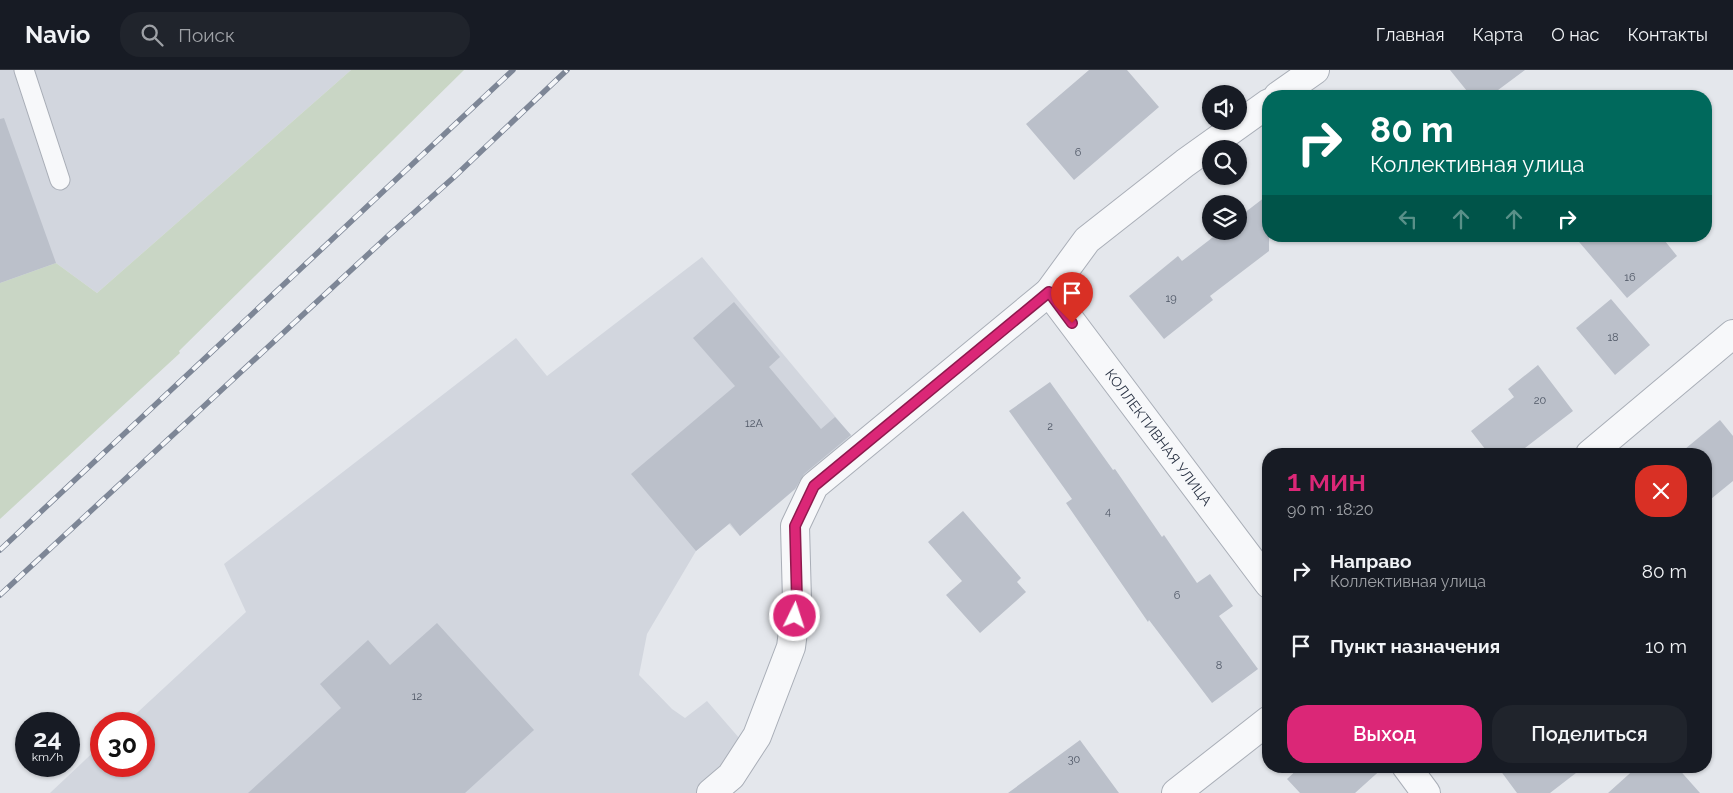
<!DOCTYPE html>
<html lang="ru">
<meta charset="utf-8">
<style>
:root{--surface:#171b24;--page:#20242c;--text:#f1f3f6;--muted:#9ea1a6;--line:#363941;--accent:#db2777}
body{margin:0;font-family:Raleway,sans-serif;background:var(--page);color:var(--text);height:100vh;display:flex;flex-direction:column;font-size:19px;white-space:nowrap}
*{box-sizing:border-box;margin:0}
p{font-size:16px;color:var(--muted)}
.icon{flex:none;width:28px;height:28px;fill:none;stroke:currentColor;stroke-width:2;stroke-linecap:round;stroke-linejoin:round}
.map{position:relative;flex:1;overflow:hidden}
.details{position:absolute;left:1262px;top:378px;width:450px;height:325px;display:flex;flex-direction:column;background:var(--surface);border-radius:20px;box-shadow:0 1px 4px #0004}
.details>*{flex:none}
.guide{position:absolute;left:1262px;top:20px;width:450px;height:152px;border-radius:20px;box-shadow:0 1px 4px #0004;background:#00695c;color:#fff;overflow:hidden}
.fabs{position:absolute;left:1202px;top:15px;display:grid;gap:10px}
.fabs a{display:grid;place-items:center;width:45px;height:45px;border-radius:50%;background:var(--surface);box-shadow:0 1px 4px #0004;font-size:25px}
.speed{position:absolute;left:15px;top:642px;display:flex;gap:10px;font-size:25px;font-weight:700;text-align:center}
.speed>*{display:grid;place-content:center;width:65px;height:65px;border-radius:50%;background:var(--surface);box-shadow:0 1px 4px #0004;line-height:1}
.speed small{font-size:12px;font-weight:400}
.speed .limit{border:8px solid #d22;background:#fff;color:#111}
.pin{position:absolute;display:grid;place-items:center;width:42px;height:42px;color:#fff;margin:-51px -21px;border-radius:50% 50% 50% 0;rotate:-45deg;box-shadow:0 0 5px #0007}
.pin .icon{rotate:45deg}
.me{position:absolute;width:55px;margin:-28px;rotate:4deg;stroke-linejoin:round;filter:drop-shadow(0 0 4px #0008)}
.turn{display:flex;align-items:center;gap:18px;height:105px;padding:0 25px;font-size:22px}
.turn .icon{width:65px;height:65px;stroke-width:2.5}
.turn b{display:block;font-size:35px;line-height:42px}
.lanes{display:flex;align-items:center;height:48px;padding:0 25px;background:#0003;justify-content:center;gap:25px;direction:ltr}
.lanes .off{opacity:.35}
.round{display:grid;place-items:center;flex:none;width:52px;height:52px;border-radius:20px;background:var(--page)}
.head{display:flex;align-items:center;justify-content:space-between;height:85px;padding:0 25px}
h1{font-size:30px;font-weight:600;line-height:38px;color:var(--accent)}
.action{display:flex;gap:10px;margin-top:auto;padding:10px 25px}
.action a{flex:1;height:58px;border-radius:20px;background:var(--accent);color:#fff;font-size:20px;font-weight:600;line-height:58px;text-align:center}
.action a+a{background:var(--page);color:var(--text)}
ul{padding:0;list-style:none}
li{display:flex;align-items:center;gap:15px;height:75px;padding:0 25px}
li div{flex:1}
li b{display:block;font-size:19px}
li em{font-style:normal}
header{display:flex;align-items:center;gap:30px;box-sizing:border-box;height:70px;padding:0 25px;background:var(--surface);border-bottom:1px solid var(--line)}
header strong{font-size:24px}
nav{display:flex;gap:28px;margin-inline-start:auto;font-size:18px}
.search{width:350px;height:45px;background:var(--page);display:flex;align-items:center;gap:12px;box-sizing:border-box;padding:0 18px;border-radius:20px;color:var(--muted);font-size:19px}
.map>svg:first-child{display:block}
.built{fill:#d2d6de}
.green{fill:#c9d6c5}
.building{fill:#bbc0ca}
.lines{fill:none;stroke-linecap:round;stroke-linejoin:round}
.lane-casing{stroke:#a9aeb7;stroke-width:21}
.street-casing{stroke:#a9aeb7;stroke-width:30}
.lane{stroke:#f7f8fa;stroke-width:19}
.street{stroke:#f7f8fa;stroke-width:28}
.rail-casing{stroke:#7d8696;stroke-width:5.5}
.rail{stroke:#f4f6f9;stroke-width:4;stroke-dasharray:11;stroke-linecap:butt}
.route-casing{stroke:#8e194d;stroke-width:12}
.route{stroke:#db2777;stroke-width:9}
.labels{text-anchor:middle;stroke-width:4.5;stroke-linejoin:round;paint-order:stroke}
.number-label{font-size:11px;fill:#4f5766}
.street-label{font-size:14px;fill:#2b3445;stroke:#f4f6f9}
</style>
<header>
<strong>Navio</strong>
<div class="search"><svg class="icon" aria-label="search" viewBox="0 0 24 24"><circle cx="10" cy="10" r="6"/><path d="M15 15l6 6"/></svg>Поиск</div>
<nav><a>Главная</a><a>Карта</a><a>О нас</a><a>Контакты</a></nav>
</header>
<div class="map">
<svg width="1733" height="723" viewBox="0 0 1733 723">
<rect width="100%" height="100%" fill="#e4e7ec"/>
<path class="built" d="M 0,0 L 351,0 L 97,223 L 56,193 L 0,213 Z
M 702,187 L 854,369 L 740,466 L 729,454 L 696,481 L 647,564 L 639,605 L 672,639 L 685,648 L 707,631 L 740,669 L 712,709 L 696,723 L 50,723 L 101,675 L 101,696 L 144,696 L 144,654 L 125,654 L 246,542 L 224,494 L 516,268 L 547,306 Z"/>
<path class="green" d="M 351,0 L 464,0 L 179,281 L 180,283 L 0,449 L 0,213 L 56,193 L 97,223 Z"/>
<path class="building" d="M 1089,0 L 1127,0 L 1159,37 L 1074,110 L 1026,54 Z
M 1450,0 L 1525,0 L 1490,26 L 1471,26 Z
M 4,48 L 56,193 L 0,213 L 0,49 Z
M 1269,124 L 1269,181 L 1210,226 L 1213,230 L 1164,269 L 1129,226 L 1178,186 L 1182,191 L 1221,161 L 1239,161 L 1239,147 Z
M 1574,166 L 1661,166 L 1677,186 L 1627,228 Z
M 1611,229 L 1650,275 L 1615,305 L 1576,258 Z
M 734,232 L 780,287 L 769,297 L 821,359 L 835,347 L 851,365 L 804,404 L 795,419 L 740,466 L 730,453 L 696,481 L 631,404 L 735,316 L 693,268 Z
M 1538,295 L 1573,341 L 1517,384 L 1489,384 L 1471,361 L 1514,327 L 1508,319 Z
M 1050,312 L 1113,400 L 1115,399 L 1162,467 L 1164,465 L 1197,513 L 1210,504 L 1233,536 L 1219,546 L 1258,599 L 1212,633 L 1149,550 L 1148,552 L 1066,433 L 1072,429 L 1009,341 Z
M 1720,350 L 1733,366 L 1733,411 L 1706,433 L 1706,384 L 1679,384 Z
M 963,441 L 1021,508 L 1017,512 L 1026,522 L 980,563 L 946,525 L 962,511 L 928,472 Z
M 437,553 L 534,660 L 465,723 L 248,723 L 341,638 L 320,614 L 368,570 L 390,595 Z
M 1080,670 L 1119,723 L 1008,723 Z
M 1301,696 L 1385,696 L 1355,723 L 1300,723 L 1287,709 Z
M 1497,696 L 1585,696 L 1550,723 L 1517,723 Z
M 1638,696 L 1676,696 L 1700,723 L 1608,723 Z"/>
<g class="lines">
<defs>
<path id="lane" d="M 24,0 L 60,110"/>
<g id="street">
<path d="M 1278,26 L 1315,0"/>
<path id="s1" d="M 1049,222 L 1269,514"/>
<path d="M 1590,384 L 1733,264"/>
<path d="M 1406,696 L 1426,723"/>
<path d="M 711,723 L 731,706 L 757,666 L 791,577 L 797,531 L 795,456 L 814,416 L 1049,222 L 1087,170 L 1185,93 L 1269,33"/>
<path d="M 1176,723 L 1269,650"/>
</g>
</defs>
<use href="#lane" class="lane-casing"/>
<use href="#street" class="street-casing"/>
<use href="#lane" class="lane"/>
<use href="#street" class="street"/>
<defs>
<path id="rail" d="M 0,480 L 513,0
M 0,525 L 389,165 L 453,108 L 567,0"/>
</defs>
<use href="#rail" class="rail-casing"/>
<use href="#rail" class="rail"/>
</g>
<g class="lines">
<defs>
<path id="route" d="M 795,546 L 797,531 L 795,456 L 814,416 L 1049,222 L 1072,253"/>
</defs>
<use href="#route" class="route-casing"/>
<use href="#route" class="route"/>
</g>
<g class="labels">
<g class="number-label">
<text x="1078" y="86">6</text>
<text x="1630" y="211">16</text>
<text x="1171" y="232">19</text>
<text x="1613" y="271">18</text>
<text x="1540" y="334">20</text>
<text x="754" y="357">12А</text>
<text x="1050" y="360">2</text>
<text x="1108" y="445">4</text>
<text x="1177" y="529">6</text>
<text x="1219" y="599">8</text>
<text x="417" y="630">12</text>
<text x="1074" y="693">30</text>
</g>
<g class="street-label">
<text dy="5" stroke="none"><textPath href="#s1" startOffset="182">КОЛЛЕКТИВНАЯ УЛИЦА</textPath></text>
</g>
</g>
</svg>
<div class="fabs">
<a><svg class="icon" aria-label="sound" viewBox="0 0 24 24"><path d="M4 9h4l5-4v14l-5-4H4zM17 9q2 3 0 6"/></svg></a>
<a><svg class="icon" aria-label="search" viewBox="0 0 24 24"><circle cx="10" cy="10" r="6"/><path d="M15 15l6 6"/></svg></a>
<a><svg class="icon" aria-label="layers" viewBox="0 0 24 24"><path d="M12 4l9 5-9 5-9-5zM3 14l9 5 9-5"/></svg></a>
</div>
<div class="speed"><div>24<small>km/h</small></div><div class="limit">30</div></div>
<div class="pin" style="left:1072px;top:253px;background:#d93025"><svg class="icon" aria-label="arrive" viewBox="0 0 24 24"><path d="M6 21V4h12l-3 4 3 4H6"/></svg></div>
<svg class="me" style="left:795px;top:546px" viewBox="-20 -20 40 40"><circle r="17" fill="#db2777" stroke="#fff" stroke-width="3"/><path d="M0-11L8 9 0 5-8 9z" fill="#fff"/></svg>
<div class="guide">
<div class="turn"><svg class="icon" aria-label="right" viewBox="0 0 24 24"><path d="M7 20v-9h11M14 6l5 5-5 5"/></svg><div><b>80 m</b>Коллективная улица</div></div>
<div class="lanes"><svg class="icon off" aria-label="left" viewBox="0 0 24 24"><path d="M17 20v-9H6M10 6l-5 5 5 5"/></svg><svg class="icon off" aria-label="ahead" viewBox="0 0 24 24"><path d="M12 20V5M6 11l6-6 6 6"/></svg><svg class="icon off" aria-label="ahead" viewBox="0 0 24 24"><path d="M12 20V5M6 11l6-6 6 6"/></svg><svg class="icon" aria-label="right" viewBox="0 0 24 24"><path d="M7 20v-9h11M14 6l5 5-5 5"/></svg></div>
</div>
<section class="details">
<div class="head"><div><h1>1 мин</h1><p>90 m · 18:20</p></div><a class="round" style="background:#d93025;color:#fff"><svg class="icon" aria-label="close" viewBox="0 0 24 24"><path d="M6 6l12 12M18 6L6 18"/></svg></a></div>
<ul>
<li><svg class="icon" aria-label="right" viewBox="0 0 24 24"><path d="M7 20v-9h11M14 6l5 5-5 5"/></svg><div><b>Направо</b><p>Коллективная улица</p></div><em>80 m</em></li>
<li><svg class="icon" aria-label="arrive" viewBox="0 0 24 24"><path d="M6 21V4h12l-3 4 3 4H6"/></svg><div><b>Пункт назначения</b></div><em>10 m</em></li>
</ul>
<div class="action"><a>Выход</a><a>Поделиться</a></div>
</section>
</div>
